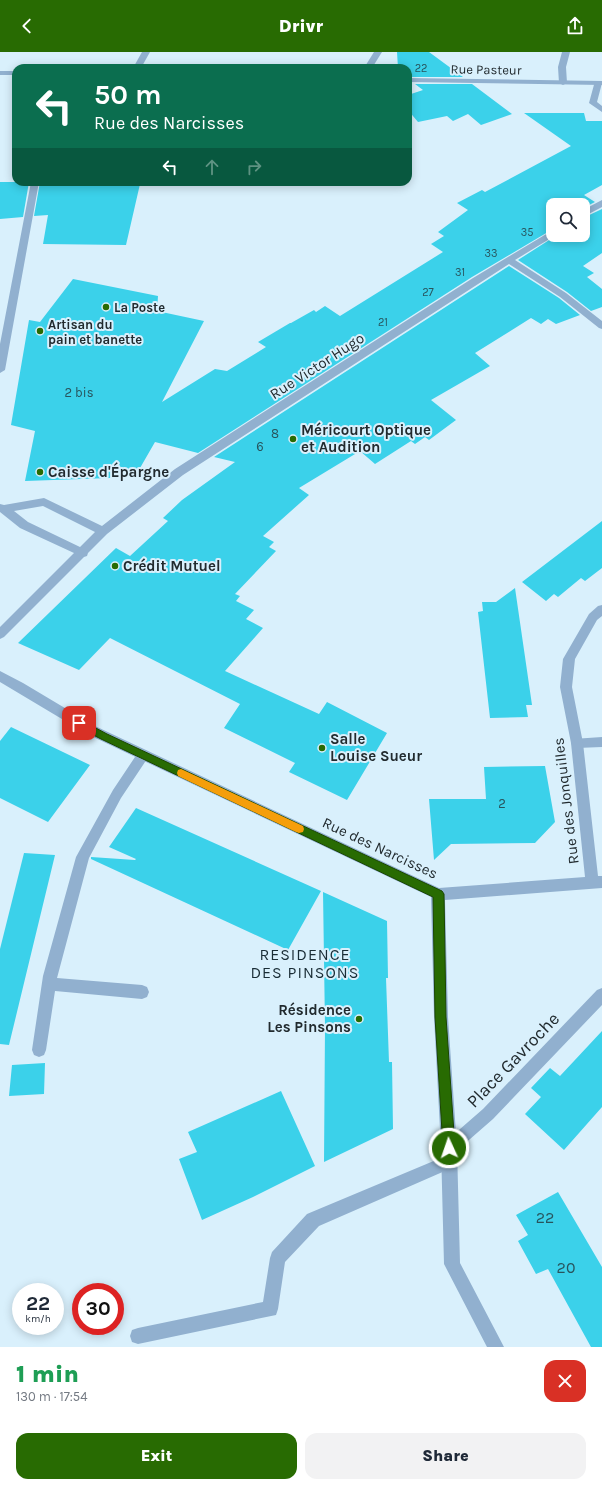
<!DOCTYPE html>
<meta charset="utf-8">
<style>
:root{--surface:#fff;--page:#f2f2f3;--text:#1f2937;--muted:#747a83;--accent:#286b02}
body{margin:0;font-family:Karla,sans-serif;background:var(--page);color:var(--text);height:100vh;display:flex;flex-direction:column;font-size:15px;white-space:nowrap}
*{box-sizing:border-box;margin:0}
p{font-size:13px;color:var(--muted)}
.icon{flex:none;width:22px;height:22px;fill:none;stroke:currentColor;stroke-width:2;stroke-linecap:round;stroke-linejoin:round}
.map{position:relative;height:1295px;overflow:hidden}
.drawer{display:flex;flex-direction:column;background:var(--surface);flex:1}
.drawer>*{flex:none}
.top-card{position:absolute;left:12px;top:12px;width:400px;height:122px;border-radius:12px;box-shadow:0 2px 10px #0003;background:#0b6e4f;color:#fff;overflow:hidden}
.buttons{position:absolute;left:546px;top:146px;display:grid;gap:8px}
.buttons a{display:grid;place-items:center;width:44px;height:44px;border-radius:8px;background:var(--surface);box-shadow:0 2px 10px #0003;font-size:20px}
.speed{position:absolute;left:12px;top:1231px;display:flex;gap:8px;font-size:20px;font-weight:700;text-align:center}
.speed>*{display:grid;place-content:center;width:52px;height:52px;border-radius:50%;background:var(--surface);box-shadow:0 2px 10px #0003;line-height:1}
.speed small{font-size:10px;font-weight:400}
.speed .limit{border:6px solid #d22;background:#fff;color:#111}
.pin{position:absolute;display:grid;place-items:center;width:34px;height:34px;color:#fff;margin:-17px;border-radius:8px;box-shadow:0 2px 6px #0006}
.me{position:absolute;width:44px;margin:-22px;rotate:357deg;stroke-linejoin:round;filter:drop-shadow(0 0 3px #0008)}
.turn{display:flex;align-items:center;gap:14px;height:84px;padding:0 16px;font-size:18px}
.turn .icon{width:52px;height:52px;stroke-width:2.5}
.turn b{display:block;font-size:28px;line-height:34px}
.lanes{display:flex;align-items:center;height:38px;padding:0 16px;background:#0003;justify-content:center;gap:20px;direction:ltr}
.lanes .off{opacity:.35}
.round{display:grid;place-items:center;flex:none;width:42px;height:42px;border-radius:12px;background:var(--page)}
.summary{display:flex;align-items:center;justify-content:space-between;height:68px;padding:0 16px}
h1{font-size:24px;font-weight:800;line-height:30px;color:#1e9e55}
.primary-button{display:flex;gap:8px;margin-top:auto;padding:8px 16px}
.primary-button a{flex:1;height:46px;border-radius:12px;background:var(--accent);color:#fff;font-size:16px;font-weight:800;line-height:46px;text-align:center}
.primary-button a+a{background:var(--page);color:var(--text)}
header{display:flex;justify-content:space-between;align-items:center;height:52px;padding:0 16px;background:var(--accent);color:#fff;font-size:18px;font-weight:800}
.map>svg:first-child{display:block}
.building{fill:#3bd1ea}
.lines{fill:none;stroke-linecap:round;stroke-linejoin:round}
.service{fill:#91b0cf;fill-rule:evenodd}
.minor{fill:#91b0cf;fill-rule:evenodd}
.tertiary{fill:#91b0cf;fill-rule:evenodd}
.route{fill:#286b02;stroke:#1a4601}
.slow{fill:#f59e0b}
.poi-dot{fill:#286b02;stroke:#d9f0fc;stroke-width:1.5}
.labels{text-anchor:middle;stroke-width:4;stroke-linejoin:round;paint-order:stroke}
.far-number-label{font-size:11px;fill:#28545d}
.far-street-label{font-size:13px;fill:#212a2e;stroke:#d9f0fc}
.far-poi-label{font-size:13px;font-weight:bold;fill:#212a2e;stroke:#d9f0fc;text-anchor:start}
.number-label{font-size:13px;fill:#28545d}
.street-label{font-size:15px;fill:#212a2e;stroke:#d9f0fc}
.poi-label{font-size:15px;font-weight:bold;fill:#212a2e;stroke:#d9f0fc;text-anchor:start}
.neighbourhood-label{font-size:16px;letter-spacing:1px;fill:#1a2d36;stroke:#d9f0fc}
.near-number-label{font-size:16px;fill:#28545d}
.near-street-label{font-size:18px;fill:#212a2e;stroke:#d9f0fc}
</style>
<header><svg class="icon" aria-label="back" viewBox="0 0 24 24"><path d="M15 5l-7 7 7 7"/></svg>Drivr<svg class="icon" aria-label="share" viewBox="0 0 24 24"><path d="M12 15V3M7 8l5-5 5 5M5 13v7h14v-7"/></svg></header>
<div class="map">
<svg width="602" height="1295" viewBox="0 0 602 1295">
<rect width="100%" height="100%" fill="#d9f0fc"/>
<path class="building" d="M 397,0 L 429,0 L 463,25 L 408,25 L 408,16 L 398,16 Z
M 415,32 L 472,32 L 512,62 L 481,73 L 468,62 L 453,69 L 447,64 L 418,70 L 408,58 L 408,43 L 423,38 Z
M 524,61 L 584,61 L 586,69 L 602,69 L 602,133 L 584,143 L 595,150 L 583,156 L 583,153 L 553,153 L 553,177 L 472,225 L 198,401 L 155,390 L 136,423 L 115,418 L 110,426 L 25,429 L 35,379 L 11,373 L 29,268 L 40,270 L 73,227 L 158,244 L 157,259 L 204,269 L 162,350 L 215,317 L 227,319 L 266,295 L 258,290 L 290,271 L 291,271 L 314,258 L 316,260 L 325,254 L 340,264 L 443,200 L 431,192 L 444,184 L 438,180 L 468,158 L 457,151 L 482,138 L 485,140 L 571,94 Z
M 0,130 L 29,130 L 23,165 L 0,167 Z
M 40,130 L 115,130 L 115,131 L 140,132 L 126,193 L 43,192 L 48,163 L 34,164 Z
M 602,157 L 602,201 L 583,214 L 594,221 L 587,225 L 602,237 L 602,255 L 591,259 L 567,240 L 518,208 L 557,183 L 583,183 L 583,166 Z
M 509,214 L 559,246 L 580,263 L 556,272 L 548,267 L 541,272 L 531,266 L 475,301 L 490,314 L 431,348 L 456,368 L 429,388 L 425,385 L 415,392 L 411,389 L 375,412 L 360,399 L 299,436 L 309,443 L 263,484 L 274,490 L 269,495 L 276,499 L 235,542 L 240,544 L 236,549 L 254,558 L 246,567 L 263,576 L 225,619 L 319,662 L 327,650 L 387,681 L 347,748 L 289,720 L 295,711 L 224,676 L 240,652 L 110,586 L 79,618 L 18,591 L 116,496 L 130,504 L 168,469 L 163,466 L 182,448 L 235,410 L 214,405 Z
M 602,469 L 602,516 L 585,529 L 581,526 L 558,545 L 554,542 L 546,549 L 522,530 Z
M 515,536 L 532,653 L 526,653 L 528,665 L 490,666 L 478,560 L 483,559 L 482,550 L 496,550 Z
M 11,675 L 90,713 L 48,770 L 0,746 L 0,689 Z
M 545,714 L 555,770 L 535,791 L 451,792 L 434,808 L 429,747 L 486,747 L 484,715 Z
M 136,756 L 321,839 L 288,898 L 91,807 L 91,805 L 135,808 L 136,807 L 109,795 Z
M 24,801 L 55,803 L 9,993 L 0,992 L 0,897 Z
M 323,840 L 387,869 L 388,926 L 386,926 L 389,1010 L 392,1010 L 393,1077 L 324,1110 L 325,975 Z
M 602,979 L 602,1055 L 564,1098 L 525,1062 L 541,1045 L 531,1036 L 550,1016 L 560,1024 Z
M 45,1011 L 44,1042 L 9,1044 L 12,1013 Z
M 281,1039 L 315,1114 L 253,1145 L 202,1168 L 179,1107 L 197,1100 L 188,1080 Z
M 558,1140 L 602,1215 L 602,1295 L 591,1295 L 548,1217 L 536,1222 L 518,1189 L 528,1183 L 516,1163 Z"/>
<g class="lines">
<path class="service" d="M 595,29 L 598,29 L 602,31 L 597,50 L 602,54 L 602,60 L 589,51 Z
M 602,685 L 602,695 L 577,696 L 573,695 L 571,691 L 573,687 Z
M 143,698 L 147,699 L 149,703 L 147,707 L 121,746 L 89,806 L 57,926 L 142,933 L 147,935 L 149,940 L 147,945 L 142,947 L 55,939 L 46,998 L 44,1003 L 39,1005 L 34,1003 L 32,998 L 43,924 L 76,805 L 113,738 L 139,699 Z
M 602,936 L 602,953 L 493,1067 L 454,1101 L 450,1103 L 454,1105 L 457,1110 L 454,1115 L 319,1174 L 285,1210 L 278,1257 L 276,1263 L 138,1292 L 132,1290 L 130,1284 L 132,1278 L 138,1276 L 263,1250 L 270,1206 L 272,1200 L 307,1162 L 448,1103 L 444,1101 L 441,1096 L 444,1091 L 483,1057 L 597,938 Z"/>
<path class="minor" d="M 142,0 L 150,0 L 141,16 L 133,16 Z
M 374,0 L 382,0 L 372,16 L 364,16 Z
M 562,0 L 570,0 L 566,15 L 567,31 L 563,33 L 559,31 L 558,15 Z
M 31,130 L 39,130 L 5,318 L 0,321 L 0,292 Z
M 602,148 L 602,155 L 583,165 L 583,158 Z
M 553,178 L 553,183 L 556,183 L 515,208 L 566,241 L 602,269 L 602,277 L 599,276 L 560,245 L 509,212 L 183,423 L 107,482 L 88,501 L 87,504 L 84,505 L 4,585 L 0,587 L 0,575 L 74,501 L 20,476 L 0,460 L 0,452 L 4,453 L 44,446 L 102,474 L 175,417 L 473,226 ZM 43,454 L 95,480 L 80,495 L 28,470 L 14,459 Z
M 602,553 L 602,564 L 597,568 L 575,607 L 572,635 L 583,691 L 598,824 L 602,824 L 602,836 L 445,848 L 448,965 L 457,1096 L 460,1211 L 504,1295 L 487,1295 L 444,1212 L 441,1096 L 434,965 L 431,845 L 87,682 L 0,630 L 0,619 L 23,631 L 95,674 L 439,836 L 585,825 L 571,691 L 560,635 L 563,607 L 589,562 L 598,554 Z"/>
<path class="tertiary" d="M 0,19 L 16,19 L 16,23 L 0,23 Z
M 408,26 L 602,29 L 602,33 L 408,30 Z"/>
</g>
<path class="route" d="M 79,667 L 107,682 L 442,839 L 444,842 L 446,965 L 455,1096 L 453,1100 L 449,1102 L 445,1100 L 443,1096 L 435,965 L 433,845 L 101,687 L 76,674 L 74,671 L 76,668 Z"/>
<path class="slow" d="M 181,717 L 303,774 L 304,777 L 303,780 L 299,781 L 296,780 L 178,724 L 177,721 L 178,718 Z"/>
<g class="poi-dot">
<circle cx="106" cy="255" r="4"/>
<circle cx="40" cy="279" r="4"/>
<circle cx="293" cy="387" r="4"/>
<circle cx="40" cy="420" r="4"/>
<circle cx="115" cy="514" r="4"/>
<circle cx="322" cy="696" r="4"/>
<circle cx="359" cy="967" r="4"/>
</g>
<g class="labels">
<g class="far-number-label">
<text x="421" y="20">22</text>
<text x="527" y="184">35</text>
<text x="491" y="205">33</text>
<text x="460" y="224">31</text>
<text x="428" y="244">27</text>
<text x="383" y="274">21</text>
</g>
<g class="far-street-label">
<text transform="translate(486 17) rotate(1)" y="5">Rue Pasteur</text>
</g>
<g class="far-poi-label">
<text x="114" y="260">La Poste</text>
<text x="48" y="277">Artisan du<tspan x="48" dy="15">pain et banette</tspan></text>
</g>
<g class="number-label">
<text x="79" y="345">2 bis</text>
<text x="275" y="386">8</text>
<text x="260" y="399">6</text>
<text x="502" y="756">2</text>
</g>
<g class="street-label">
<text transform="translate(317 314) rotate(-33)" y="5">Rue Victor Hugo</text>
<text transform="translate(566 749) rotate(-97)" y="5">Rue des Jonquilles</text>
<text transform="translate(380 796) rotate(25)" y="5">Rue des Narcisses</text>
</g>
<g class="poi-label">
<text x="301" y="383">Méricourt Optique<tspan x="301" dy="17">et Audition</tspan></text>
<text x="48" y="425">Caisse d'Épargne</text>
<text x="123" y="519">Crédit Mutuel</text>
<text x="330" y="692">Salle<tspan x="330" dy="17">Louise Sueur</tspan></text>
<text x="351" y="963" text-anchor="end">Résidence<tspan x="351" dy="17">Les Pinsons</tspan></text>
</g>
<g class="neighbourhood-label">
<text x="305" y="908">RESIDENCE<tspan x="305" dy="18">DES PINSONS</tspan></text>
</g>
<g class="near-number-label">
<text x="545" y="1171">22</text>
<text x="566" y="1221">20</text>
</g>
<g class="near-street-label">
<text transform="translate(513 1008) rotate(-46)" y="6">Place Gavroche</text>
</g>
</g>
</svg>
<div class="buttons">
<a><svg class="icon" aria-label="search" viewBox="0 0 24 24"><circle cx="10" cy="10" r="6"/><path d="M15 15l6 6"/></svg></a>
</div>
<div class="speed"><div>22<small>km/h</small></div><div class="limit">30</div></div>
<div class="pin" style="left:79px;top:671px;background:#d93025"><svg class="icon" aria-label="arrive" viewBox="0 0 24 24"><path d="M6 21V4h12l-3 4 3 4H6"/></svg></div>
<svg class="me" style="left:449px;top:1096px" viewBox="-20 -20 40 40"><circle r="17" fill="#286b02" stroke="#fff" stroke-width="3"/><path d="M0-11L8 9 0 5-8 9z" fill="#fff"/></svg>
<div class="top-card">
<div class="turn"><svg class="icon" aria-label="left" viewBox="0 0 24 24"><path d="M17 20v-9H6M10 6l-5 5 5 5"/></svg><div><b>50 m</b>Rue des Narcisses</div></div>
<div class="lanes"><svg class="icon" aria-label="left" viewBox="0 0 24 24"><path d="M17 20v-9H6M10 6l-5 5 5 5"/></svg><svg class="icon off" aria-label="ahead" viewBox="0 0 24 24"><path d="M12 20V5M6 11l6-6 6 6"/></svg><svg class="icon off" aria-label="right" viewBox="0 0 24 24"><path d="M7 20v-9h11M14 6l5 5-5 5"/></svg></div>
</div>
</div>
<section class="drawer">
<div class="summary"><div><h1>1 min</h1><p>130 m · 17:54</p></div><a class="round" style="background:#d93025;color:#fff"><svg class="icon" aria-label="close" viewBox="0 0 24 24"><path d="M6 6l12 12M18 6L6 18"/></svg></a></div>
<div class="primary-button"><a>Exit</a><a>Share</a></div>
</section>
